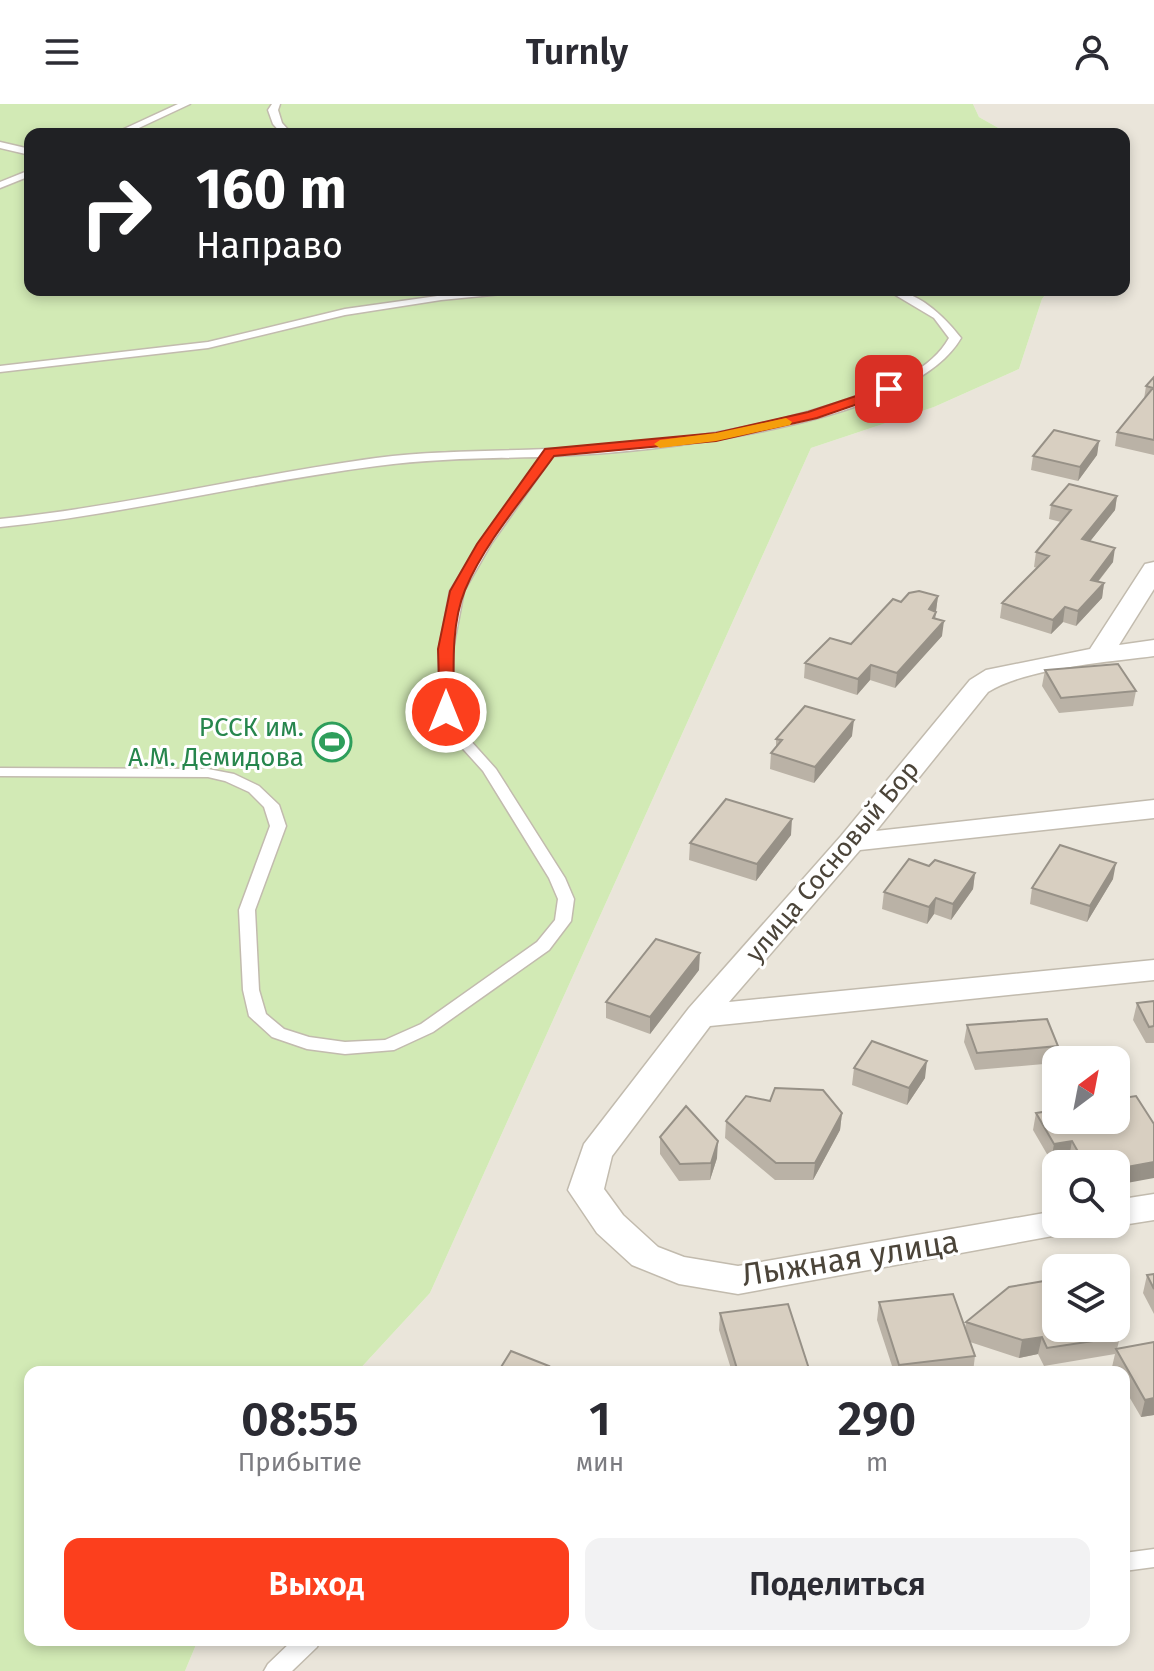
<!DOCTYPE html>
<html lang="ru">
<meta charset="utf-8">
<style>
:root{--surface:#fff;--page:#f2f2f3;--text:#2b2b33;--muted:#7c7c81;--accent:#fc3f1d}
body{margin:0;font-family:"Fira Sans",sans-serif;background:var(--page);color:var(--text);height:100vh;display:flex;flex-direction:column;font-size:30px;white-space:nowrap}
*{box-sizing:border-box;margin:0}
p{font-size:26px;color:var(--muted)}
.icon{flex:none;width:44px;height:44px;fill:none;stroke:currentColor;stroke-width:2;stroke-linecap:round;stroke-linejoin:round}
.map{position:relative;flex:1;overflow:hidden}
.panel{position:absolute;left:24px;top:1262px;width:1106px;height:280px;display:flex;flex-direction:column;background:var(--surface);border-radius:16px;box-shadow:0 4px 12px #0003}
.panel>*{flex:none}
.top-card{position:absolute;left:24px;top:24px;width:1106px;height:168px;border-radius:16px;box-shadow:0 4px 12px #0003;background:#202124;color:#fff;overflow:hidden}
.needle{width:52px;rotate:32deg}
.buttons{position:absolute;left:1042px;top:942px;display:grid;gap:16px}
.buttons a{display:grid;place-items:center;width:88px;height:88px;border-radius:16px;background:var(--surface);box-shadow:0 4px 12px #0003;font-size:40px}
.pin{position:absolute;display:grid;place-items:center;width:68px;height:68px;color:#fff;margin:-34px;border-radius:16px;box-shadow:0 4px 12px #0006}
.me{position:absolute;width:88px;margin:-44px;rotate:0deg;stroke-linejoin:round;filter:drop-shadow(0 0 6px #0008)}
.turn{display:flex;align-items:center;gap:28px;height:168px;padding:0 40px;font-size:36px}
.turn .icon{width:104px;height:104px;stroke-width:2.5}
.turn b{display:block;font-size:56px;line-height:68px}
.eta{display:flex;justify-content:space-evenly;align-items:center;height:136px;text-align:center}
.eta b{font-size:48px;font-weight:600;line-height:56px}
.action{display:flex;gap:16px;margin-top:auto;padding:16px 40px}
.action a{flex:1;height:92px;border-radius:16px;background:var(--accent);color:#fff;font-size:32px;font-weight:600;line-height:92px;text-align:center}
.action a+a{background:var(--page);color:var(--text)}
header{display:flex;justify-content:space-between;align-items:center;height:104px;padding:0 40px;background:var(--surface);font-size:36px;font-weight:600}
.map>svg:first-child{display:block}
.residential{fill:#eae5da;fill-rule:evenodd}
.green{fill:#d2eab5}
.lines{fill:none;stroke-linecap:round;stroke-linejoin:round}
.lane-casing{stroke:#c2bbae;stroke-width:3}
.street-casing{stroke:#c2bbae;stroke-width:3}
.lane{fill:#fff;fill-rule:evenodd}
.street{fill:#fff;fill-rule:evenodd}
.wall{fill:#bab2a6}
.shaded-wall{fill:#979187}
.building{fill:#d8cfc1;stroke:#979187;stroke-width:2}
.route{fill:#fc3f1d;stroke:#a42913;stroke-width:2}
.slow{fill:#f59e0b}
.labels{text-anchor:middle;stroke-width:6;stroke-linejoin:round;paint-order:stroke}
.leisure-label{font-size:26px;fill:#27864d;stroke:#fff;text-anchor:end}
.street-label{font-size:26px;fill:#4b4439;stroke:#fff}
.near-street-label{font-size:32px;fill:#4b4439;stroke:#fff}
</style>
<header><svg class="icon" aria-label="menu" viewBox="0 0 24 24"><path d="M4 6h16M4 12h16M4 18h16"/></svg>Turnly<svg class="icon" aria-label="person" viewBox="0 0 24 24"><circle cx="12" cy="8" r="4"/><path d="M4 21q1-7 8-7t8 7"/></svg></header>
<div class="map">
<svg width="1154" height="1567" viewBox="0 0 1154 1567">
<rect width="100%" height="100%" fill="#f6f3ec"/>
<path class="residential" d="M 973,0 L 1154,0 L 1154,1567 L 185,1567 L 198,1536 L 1124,1536 L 1124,1268 L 357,1268 L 430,1189 L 811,344 L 934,303 L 1019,265 L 1042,195 L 1049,186 L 1124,186 L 1124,98 L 1127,95 L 1124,93 L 1124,30 L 1009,30 L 979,13 ZM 1056,956 L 1116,956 L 1116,1016 L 1056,1016 ZM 1056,1060 L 1116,1060 L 1116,1120 L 1056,1120 ZM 1056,1164 L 1116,1164 L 1116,1224 L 1056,1224 Z"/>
<path class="green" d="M 0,0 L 973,0 L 979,13 L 1009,30 L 30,30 L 30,186 L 1049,186 L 1042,195 L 1019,265 L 934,303 L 811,344 L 430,1189 L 357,1268 L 30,1268 L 30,1536 L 198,1536 L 185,1567 L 0,1567 Z"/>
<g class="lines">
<defs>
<path id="lane" d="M 178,0 L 190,0 L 126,30 L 113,30 Z
M 272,0 L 280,0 L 278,6 L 282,19 L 292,30 L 282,30 L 273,20 L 268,6 Z
M 0,38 L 30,45 L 30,51 L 0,44 Z
M 30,66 L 30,72 L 0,84 L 0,78 Z
M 480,186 L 518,186 L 513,189 L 441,196 L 345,211 L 208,244 L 0,268 L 0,262 L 208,238 L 345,205 Z
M 887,186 C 917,186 943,211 961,234 C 910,322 649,349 553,352 L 491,440 L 464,487 L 453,545 L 453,608 L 460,625 L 496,665 L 565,774 L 574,795 L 571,817 L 549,846 L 433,928 L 394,946 L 345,950 L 307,945 L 272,933 L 249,912 L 243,886 L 239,806 L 270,722 L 264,703 L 249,688 L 225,677 L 208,673 L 0,672 L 0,664 L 208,665 L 234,670 L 259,682 L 279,701 L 286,722 L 255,806 L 259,886 L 266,910 L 284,925 L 309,933 L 345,938 L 385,936 L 421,920 L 537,838 L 555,816 L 558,795 L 549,774 L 483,667 L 446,626 L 439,608 L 439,545 L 450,487 L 479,440 L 541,353 C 486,354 431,355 377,362 C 251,378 127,410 0,423 L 0,415 C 127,402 250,371 376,354 C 446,345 517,348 587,343 C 680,338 772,323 860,291 C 893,280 931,266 949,234 L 934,214 Z
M 1154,1445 L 1154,1463 L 1124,1467 L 1124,1449 Z
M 293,1536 L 320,1536 L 317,1543 L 292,1567 L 264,1567 L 268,1560 Z"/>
<path id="street" d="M 1154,458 L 1154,485 L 1119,541 L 1154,536 L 1154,552 C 1109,558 1026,564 988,588 L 876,727 L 1154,696 L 1154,714 L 860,746 L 729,898 L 1154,856 L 1154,876 L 710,922 L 612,1052 L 604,1085 L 623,1111 L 658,1143 L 684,1153 L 738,1162 L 1056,1107 L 1056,1120 L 1074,1120 L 1069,1129 L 738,1190 L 679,1180 L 632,1161 L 597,1129 L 568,1086 L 584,1040 L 689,904 L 841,732 L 970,576 L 986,566 L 1090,545 L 1145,460 Z
M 1154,1090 L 1154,1116 L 1116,1122 L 1110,1120 L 1116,1120 L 1116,1096 Z"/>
</defs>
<use href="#lane" class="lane-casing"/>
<use href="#street" class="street-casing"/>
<use href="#lane" class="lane"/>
<use href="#street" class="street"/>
</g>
<path class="wall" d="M 1154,273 L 1154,351 L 1115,342 L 1117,328 L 1144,295 L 1146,282 Z
M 1099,337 L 1097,351 L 1078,377 L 1031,366 L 1033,352 Z
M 1117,392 L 1115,406 L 1090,437 L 1113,458 L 1098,478 L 1104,479 L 1102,494 L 1076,522 L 1063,518 L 1051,530 L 1000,514 L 1002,499 L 1037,464 L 1034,463 L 1036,448 L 1061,418 L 1049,415 L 1051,401 Z
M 938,492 L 935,514 L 942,532 L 895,584 L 870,576 L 857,591 L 804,574 L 805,559 L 851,540 Z
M 1045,566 L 1136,587 L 1133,602 L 1059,609 L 1042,582 Z
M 852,632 L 814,679 L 770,665 L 771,649 L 776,643 L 776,635 Z
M 791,731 L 756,777 L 689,756 L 690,739 Z
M 929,762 L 975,769 L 973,785 L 951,816 L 934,810 L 927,820 L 882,805 L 884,788 Z
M 1113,775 L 1087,818 L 1030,800 L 1032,784 Z
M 699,866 L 650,930 L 606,914 L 606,898 Z
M 1154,897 L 1154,939 L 1146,939 L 1133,916 L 1137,899 Z
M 967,921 L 1058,942 L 1055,959 L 975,966 L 964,938 Z
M 854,964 L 925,974 L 907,1001 L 852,981 Z
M 770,997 L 842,1009 L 840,1026 L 813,1076 L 775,1076 L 725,1034 L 726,1017 Z
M 1036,1009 L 1116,1060 L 1072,1060 L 1069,1054 L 1051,1057 L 1033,1026 Z
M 660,1033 L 717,1054 L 710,1076 L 679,1077 L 660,1050 Z
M 1154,1170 L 1154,1210 L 1143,1189 L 1147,1171 Z
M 879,1198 L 965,1224 L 966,1218 L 1120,1233 L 1117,1245 L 1154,1238 L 1154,1311 L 1141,1313 L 1124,1284 L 1124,1268 L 1115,1268 L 1112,1263 L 1115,1250 L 1044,1262 L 1038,1250 L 1019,1254 L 970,1238 L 975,1252 L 973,1268 L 894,1268 L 877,1216 Z
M 720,1209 L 810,1268 L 732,1268 L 719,1226 Z"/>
<path class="shaded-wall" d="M 1099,337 L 1097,351 L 1078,377 L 1080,363 Z
M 1117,392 L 1115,406 L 1080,450 L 1082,435 Z
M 1115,444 L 1113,458 L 1088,490 L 1091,476 Z
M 1104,479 L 1102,494 L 1076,522 L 1078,507 Z
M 938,492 L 936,507 L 934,523 L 929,505 Z
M 1065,503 L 1063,518 L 1051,530 L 1053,516 Z
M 944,517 L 942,532 L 895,584 L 897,569 Z
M 871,561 L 870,576 L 857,591 L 858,575 Z
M 854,616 L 852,632 L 814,679 L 815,663 Z
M 792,715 L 791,731 L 756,777 L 757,760 Z
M 1116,759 L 1113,775 L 1087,818 L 1090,802 Z
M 975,769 L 973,785 L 951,816 L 953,800 Z
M 936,794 L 934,810 L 927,820 L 929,803 Z
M 700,849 L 699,866 L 650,930 L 650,913 Z
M 927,957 L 925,974 L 907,1001 L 909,984 Z
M 842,1009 L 840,1026 L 813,1076 L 815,1059 Z
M 718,1037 L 717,1054 L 710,1076 L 711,1059 Z
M 1072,1037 L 1069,1054 L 1051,1057 L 1054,1040 Z
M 1154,1058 L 1154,1074 L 1116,1081 L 1116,1065 Z
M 1042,1233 L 1038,1250 L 1019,1254 L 1022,1236 Z
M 1154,1294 L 1154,1311 L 1141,1313 L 1145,1296 Z"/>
<path class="building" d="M 1154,273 L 1154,336 L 1117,328 L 1153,284 L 1146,282 Z
M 1054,326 L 1099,337 L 1080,363 L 1033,352 Z
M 1069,380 L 1117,392 L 1082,435 L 1115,444 L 1091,476 L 1104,479 L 1078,507 L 1065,503 L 1053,516 L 1002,499 L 1049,452 L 1036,448 L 1071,406 L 1051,401 Z
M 919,487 L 938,492 L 929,505 L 936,508 L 933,514 L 944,517 L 897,569 L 871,561 L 858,575 L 805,559 L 830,534 L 851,540 L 893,495 L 901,498 L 909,489 Z
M 1118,560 L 1136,587 L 1061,594 L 1045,566 Z
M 805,602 L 854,616 L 815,663 L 771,649 L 782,636 L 776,635 Z
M 726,695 L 792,715 L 757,760 L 690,739 Z
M 1060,741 L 1116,759 L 1090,802 L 1032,784 Z
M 909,755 L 929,762 L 935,756 L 975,769 L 953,800 L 936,794 L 929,803 L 884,788 Z
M 656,835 L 700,849 L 650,913 L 606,898 Z
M 1154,897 L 1154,922 L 1149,923 L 1137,899 Z
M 1047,915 L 1058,942 L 977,949 L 967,921 Z
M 872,937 L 927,957 L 909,984 L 854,964 Z
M 775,984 L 823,986 L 842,1009 L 815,1059 L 776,1059 L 726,1017 L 746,992 L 770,997 Z
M 1136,992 L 1154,1020 L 1154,1058 L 1116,1065 L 1116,1060 L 1085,1060 L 1072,1037 L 1054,1040 L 1036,1009 L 1056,1006 L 1056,1016 L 1116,1016 L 1116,995 Z
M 686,1002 L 718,1037 L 711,1059 L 680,1060 L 660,1033 Z
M 1093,1153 L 1099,1164 L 1062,1164 L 1059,1159 Z
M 1154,1170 L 1154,1185 L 1147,1171 Z
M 1056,1175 L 1056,1224 L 1115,1224 L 1120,1233 L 1047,1244 L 1042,1233 L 1022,1236 L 966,1218 L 1009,1183 Z
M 953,1190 L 975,1252 L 899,1261 L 879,1198 Z
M 788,1200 L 810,1268 L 738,1268 L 720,1209 Z
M 1154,1238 L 1154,1294 L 1145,1296 L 1116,1245 Z
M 511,1247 L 549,1262 L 545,1268 L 498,1268 Z"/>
<path class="route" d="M 889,281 L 895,285 L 893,288 L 817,314 L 716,337 L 554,352 C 524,394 485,438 465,486 C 450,523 454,569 454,608 L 452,612 L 440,612 L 438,545 L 450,487 L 477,440 L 545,345 L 716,329 L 808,308 Z"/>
<path class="slow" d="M 786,314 L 792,318 L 790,321 L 716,337 L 660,344 L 654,340 L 660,336 L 716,329 Z"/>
<defs>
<symbol id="stadium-ring" viewBox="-11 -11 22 22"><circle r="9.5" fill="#fff" stroke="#2e9e5b" stroke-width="1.5"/><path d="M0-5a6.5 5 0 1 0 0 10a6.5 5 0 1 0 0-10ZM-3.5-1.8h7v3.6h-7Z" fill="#2e9e5b"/></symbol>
</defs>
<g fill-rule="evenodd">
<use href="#stadium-ring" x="310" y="616" width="44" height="44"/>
</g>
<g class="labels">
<g class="leisure-label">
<text x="304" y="632">РССК им.<tspan x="304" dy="30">А.М. Демидова</tspan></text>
</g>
<g class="street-label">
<text transform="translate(832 757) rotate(-50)" y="9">улица Сосновый Бор</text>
</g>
<g class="near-street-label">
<text transform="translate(850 1154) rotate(-9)" y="11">Лыжная улица</text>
</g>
</g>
</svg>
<div class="buttons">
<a><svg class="needle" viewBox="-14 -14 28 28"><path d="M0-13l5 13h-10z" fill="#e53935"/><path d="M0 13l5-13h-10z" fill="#7c7c81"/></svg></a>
<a><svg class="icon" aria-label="search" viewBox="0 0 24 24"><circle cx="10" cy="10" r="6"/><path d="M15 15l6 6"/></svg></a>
<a><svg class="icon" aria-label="layers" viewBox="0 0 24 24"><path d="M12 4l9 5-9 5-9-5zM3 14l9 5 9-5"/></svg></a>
</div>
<div class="pin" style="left:889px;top:285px;background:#d93025"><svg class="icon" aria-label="arrive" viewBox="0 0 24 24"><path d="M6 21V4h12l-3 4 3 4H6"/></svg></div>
<svg class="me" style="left:446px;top:608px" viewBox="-20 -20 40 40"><circle r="17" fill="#fc3f1d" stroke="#fff" stroke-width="3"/><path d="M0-11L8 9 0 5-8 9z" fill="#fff"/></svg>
<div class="top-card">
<div class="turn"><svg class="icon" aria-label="right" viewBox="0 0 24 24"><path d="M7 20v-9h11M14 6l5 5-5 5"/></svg><div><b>160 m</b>Направо</div></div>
</div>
<section class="panel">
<div class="eta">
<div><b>08:55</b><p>Прибытие</p></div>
<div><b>1</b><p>мин</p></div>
<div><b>290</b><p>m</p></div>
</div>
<div class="action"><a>Выход</a><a>Поделиться</a></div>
</section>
</div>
